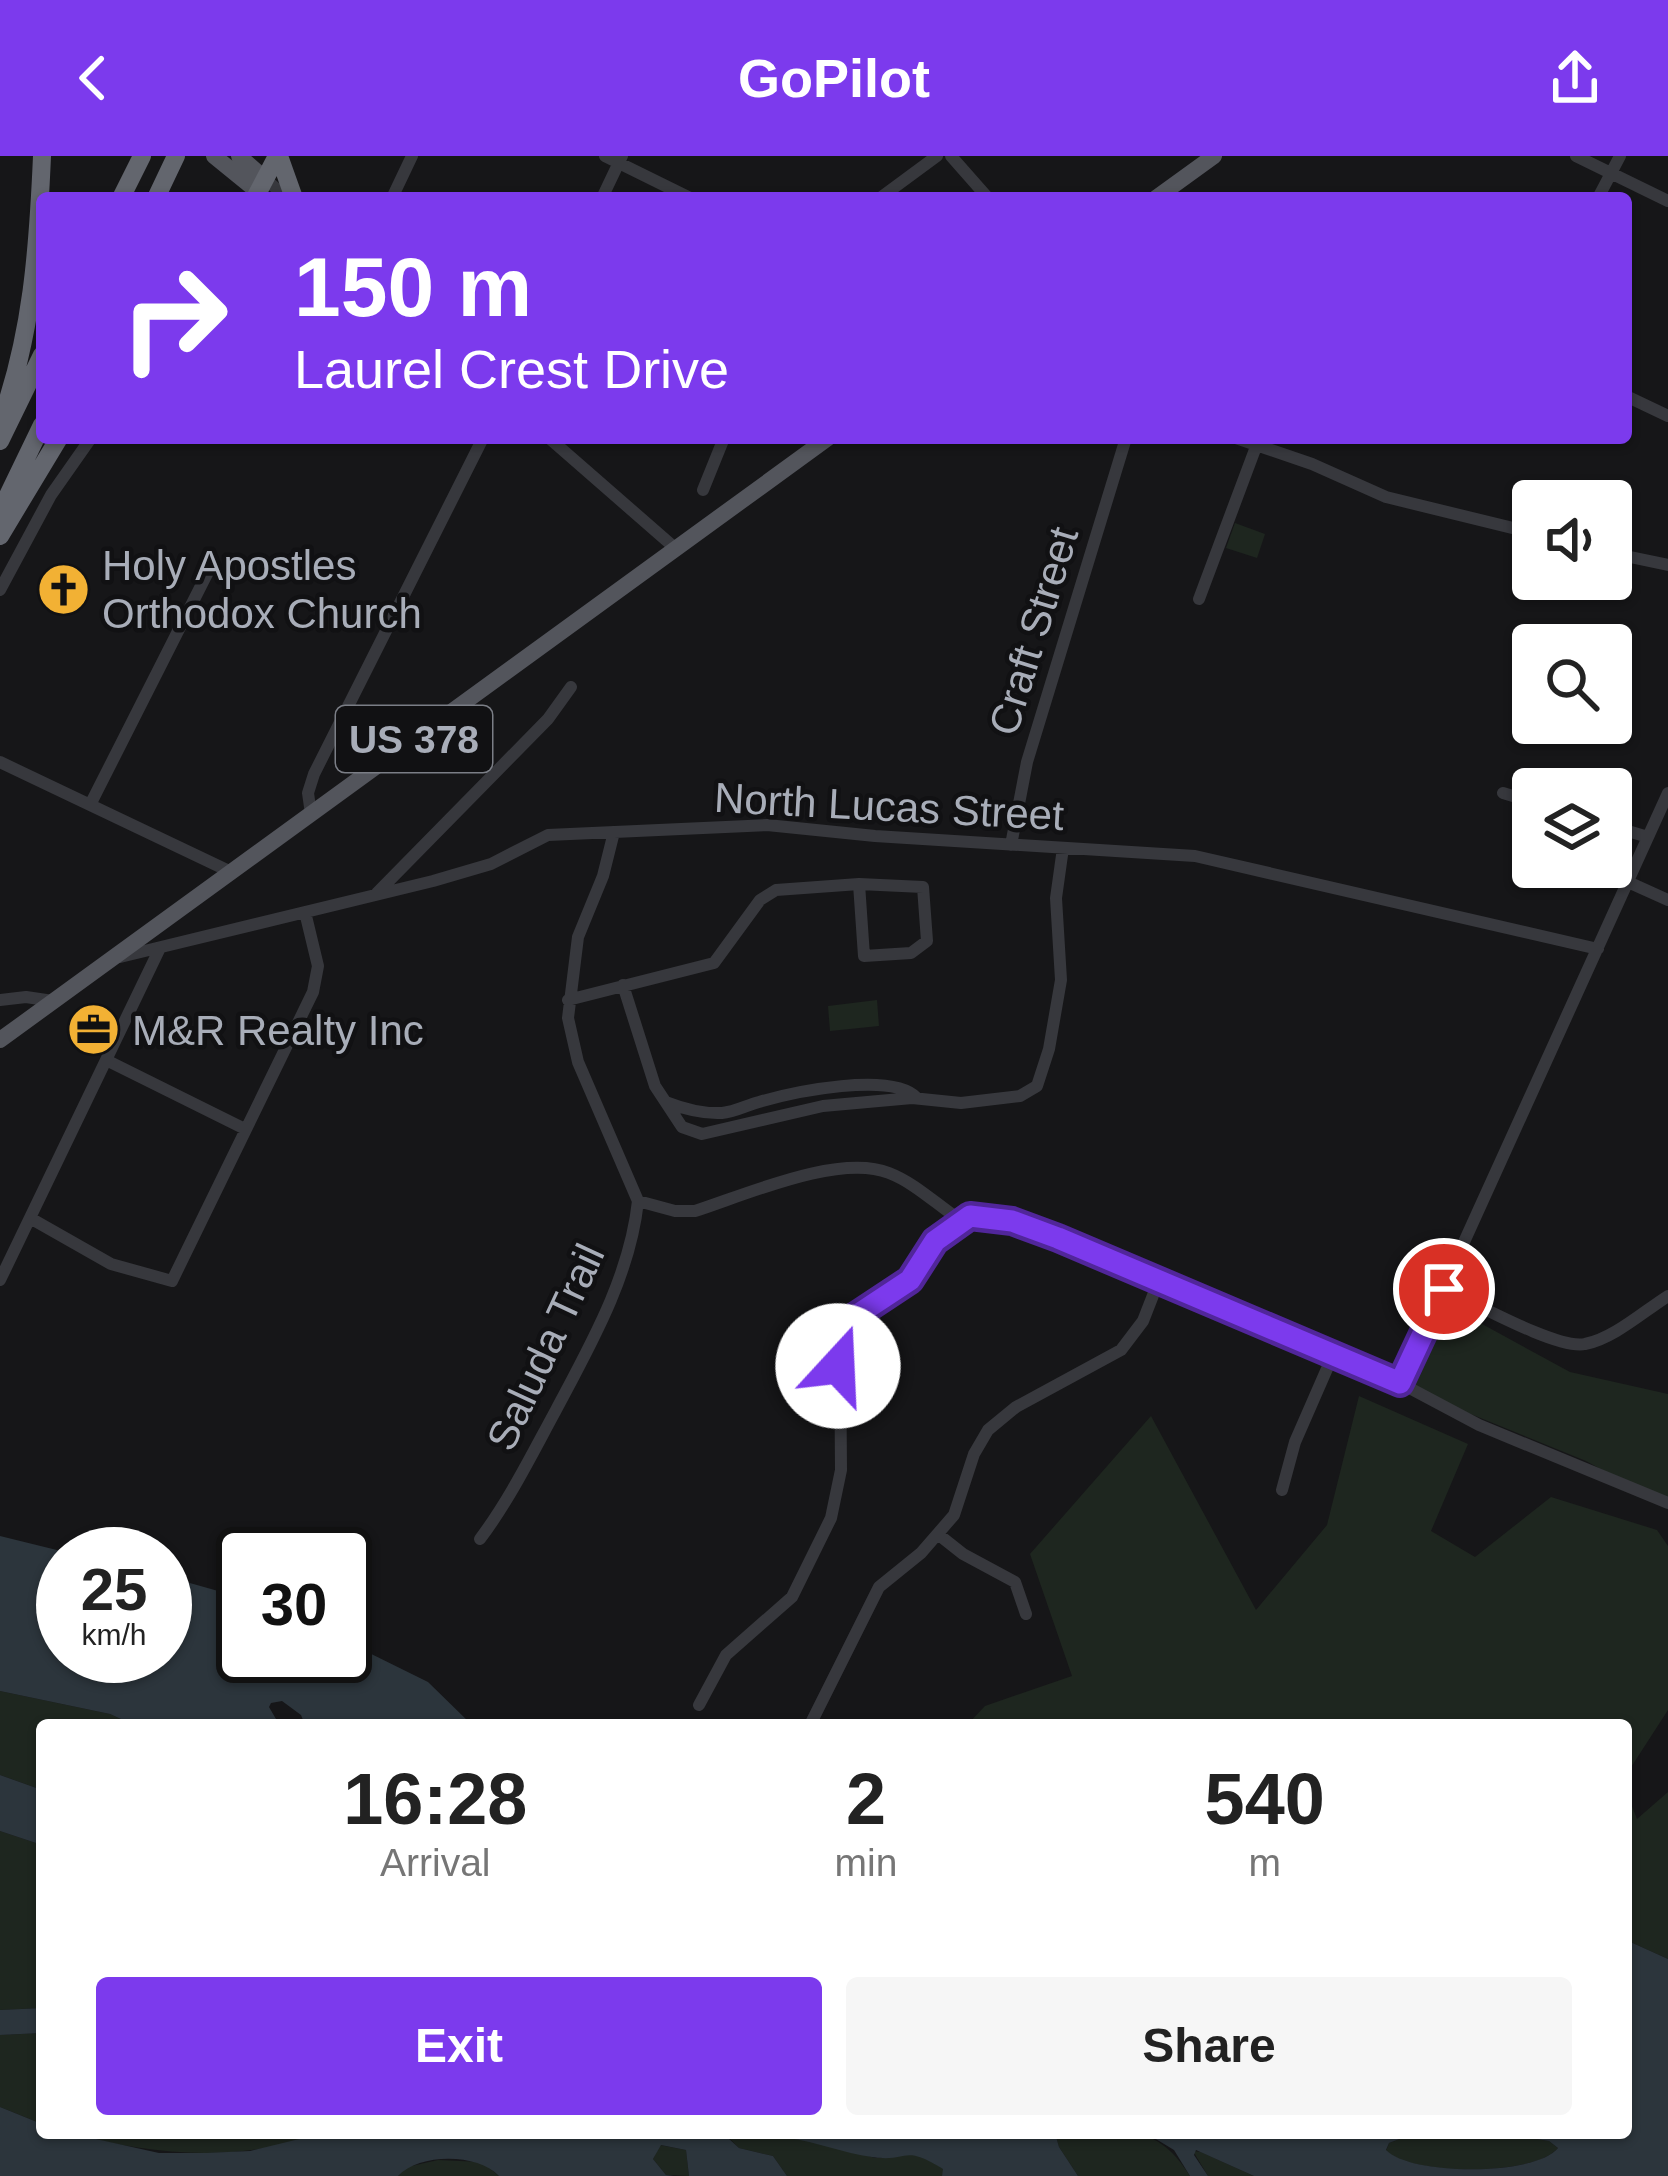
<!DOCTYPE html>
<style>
:root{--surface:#fff;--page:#f6f6f6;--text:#222;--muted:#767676;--accent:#7c3aed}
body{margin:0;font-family:Helvetica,sans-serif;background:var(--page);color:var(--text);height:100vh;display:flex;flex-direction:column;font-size:45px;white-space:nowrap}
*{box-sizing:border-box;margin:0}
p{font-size:39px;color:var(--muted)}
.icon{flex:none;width:66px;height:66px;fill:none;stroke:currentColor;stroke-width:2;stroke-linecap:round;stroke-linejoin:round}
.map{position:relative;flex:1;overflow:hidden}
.details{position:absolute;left:36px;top:1563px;width:1596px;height:420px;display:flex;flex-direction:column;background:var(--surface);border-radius:12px;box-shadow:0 3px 9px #0004}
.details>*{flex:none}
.top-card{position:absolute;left:36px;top:36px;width:1596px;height:252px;border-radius:12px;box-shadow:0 3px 9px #0004;background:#7c3aed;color:#fff;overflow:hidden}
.tools{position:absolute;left:1512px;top:324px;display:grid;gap:24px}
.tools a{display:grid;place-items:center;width:120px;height:120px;border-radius:12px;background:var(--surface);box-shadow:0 3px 9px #0004;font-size:60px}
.speed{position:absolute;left:36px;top:1371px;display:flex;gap:24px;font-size:60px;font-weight:700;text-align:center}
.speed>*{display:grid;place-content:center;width:156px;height:156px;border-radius:50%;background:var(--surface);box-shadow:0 3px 9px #0004;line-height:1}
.speed small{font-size:30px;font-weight:400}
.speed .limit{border:6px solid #111;border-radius:18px;background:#fff;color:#111}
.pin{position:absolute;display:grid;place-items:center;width:102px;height:102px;color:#fff;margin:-51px;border:6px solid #fff;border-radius:50%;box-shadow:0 3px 12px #0007}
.me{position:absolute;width:132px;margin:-66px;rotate:20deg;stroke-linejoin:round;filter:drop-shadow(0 0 9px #0008)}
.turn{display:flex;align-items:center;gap:42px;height:252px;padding:0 60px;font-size:54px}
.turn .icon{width:156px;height:156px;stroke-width:2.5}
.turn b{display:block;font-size:84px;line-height:102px}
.eta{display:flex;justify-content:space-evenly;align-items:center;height:204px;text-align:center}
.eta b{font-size:72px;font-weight:700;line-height:84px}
.primary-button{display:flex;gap:24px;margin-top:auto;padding:24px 60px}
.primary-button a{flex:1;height:138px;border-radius:12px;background:var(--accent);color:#fff;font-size:48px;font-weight:700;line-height:138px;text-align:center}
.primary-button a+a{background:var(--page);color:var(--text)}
header{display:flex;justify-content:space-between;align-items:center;height:156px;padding:0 60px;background:var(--accent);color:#fff;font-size:54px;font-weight:700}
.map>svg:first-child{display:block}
.green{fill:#1e261f}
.water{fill:#2c353c;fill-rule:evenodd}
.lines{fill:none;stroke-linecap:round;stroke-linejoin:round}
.minor{stroke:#37383d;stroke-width:12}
.major{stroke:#53555c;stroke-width:16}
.highway{stroke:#63666e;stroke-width:18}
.route-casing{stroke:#51269a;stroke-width:30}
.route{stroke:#7c3aed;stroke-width:21}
.labels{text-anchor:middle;stroke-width:9;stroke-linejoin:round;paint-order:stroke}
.shield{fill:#111113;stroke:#7b7e86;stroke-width:3}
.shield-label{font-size:39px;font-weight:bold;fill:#a8adb8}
.poi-label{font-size:42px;fill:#a8adb8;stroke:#111113;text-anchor:start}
.street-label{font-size:42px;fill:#a8adb8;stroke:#111113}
</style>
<header><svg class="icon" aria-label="back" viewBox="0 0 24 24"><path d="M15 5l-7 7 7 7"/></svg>GoPilot<svg class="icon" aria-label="share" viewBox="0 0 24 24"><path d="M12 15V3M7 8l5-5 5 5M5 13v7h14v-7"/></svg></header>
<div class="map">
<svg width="1668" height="2020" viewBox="0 0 1668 2020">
<rect width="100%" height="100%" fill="#161618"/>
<path class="green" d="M 1235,367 L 1265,378 L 1257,402 L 1226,392 Z
M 877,844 L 879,870 L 830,875 L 828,850 Z
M 1440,1145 L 1570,1216 L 1668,1238 L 1668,1350 L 1586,1305 L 1397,1228 Z
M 1359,1240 L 1468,1288 L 1431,1375 L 1475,1401 L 1551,1341 L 1657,1374 L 1668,1390 L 1668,1554 L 1626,1619 L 1626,1569 L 967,1569 L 985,1550 L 1072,1520 L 1030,1398 L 1151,1260 L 1256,1454 L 1327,1369 Z
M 0,1535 L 110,1558 L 134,1569 L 42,1569 L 42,1634 L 0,1619 Z
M 1626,1635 L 1637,1663 L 1668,1636 L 1668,1803 L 1626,1784 Z
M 0,1675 L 42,1689 L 42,1852 L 0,1854 Z
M 42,1877 L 42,1968 L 0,1951 L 0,1879 Z
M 69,1977 L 324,1977 C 236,2007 157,2000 69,1977 Z
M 732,1977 L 786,1977 L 788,1982 L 826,1987 L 875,2002 L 917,1997 L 944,2013 L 942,2020 L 787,2020 L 773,2000 L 739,1992 L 727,1980 Z
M 1055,1977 C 1117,1977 1153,1961 1190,2020 L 1078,2020 L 1059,1991 Z
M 1525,1981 L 1549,1985 L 1558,1992 C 1536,2020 1412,2020 1386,1995 L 1389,1987 L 1402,1982 Z
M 660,1989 L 686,1994 L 689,2020 L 666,2019 L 653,2003 Z
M 1193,1995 L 1201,1996 L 1254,2020 L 1208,2020 Z
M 438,2004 L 482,2006 L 499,2020 L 398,2020 L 407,2011 Z"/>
<path class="water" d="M 0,1380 L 73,1398 L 63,1398 L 63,1500 L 165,1500 L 165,1420 L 243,1442 L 243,1500 L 345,1500 L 345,1485 L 428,1526 L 472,1569 L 305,1569 L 301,1559 L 282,1545 L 271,1547 L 269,1551 L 276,1563 L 288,1569 L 134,1569 L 110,1558 L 0,1535 Z
M 0,1619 L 42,1634 L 42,1689 L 0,1675 Z
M 1626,1784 L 1668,1803 L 1668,2020 L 1254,2020 L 1196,1994 L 1194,1999 L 1208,2020 L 1190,2020 L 1174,1994 L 1146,1977 L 1626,1977 ZM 1524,1981 L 1549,1985 L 1558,1992 C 1536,2020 1411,2020 1386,1994 L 1389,1987 L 1402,1982 Z
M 42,1852 L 42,1877 L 0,1879 L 0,1854 Z
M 0,1951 L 42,1968 L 42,1977 L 69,1977 L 159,1997 L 205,1997 L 250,1995 L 324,1977 L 732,1977 L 727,1981 L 739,1992 L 773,2000 L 787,2020 L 689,2020 L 686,1994 L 661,1989 L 653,2003 L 666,2019 L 674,2020 L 499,2020 C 478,1997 419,1997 398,2020 L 0,2020 Z
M 786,1977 L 1055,1977 L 1059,1991 L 1078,2020 L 942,2020 L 943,2013 C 901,1987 909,2007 872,2001 C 843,1997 817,1986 788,1982 Z"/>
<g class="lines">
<path class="minor" d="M 605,0 L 690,42
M 951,0 L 988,42
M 1576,0 L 1668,45
M 263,21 L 287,42
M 392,42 L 412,0
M 602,42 L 622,0
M 880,42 L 937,0
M 1598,42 L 1620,0
M 1626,240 L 1668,260
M 549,282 L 675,392
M 1236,282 L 1312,308 L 1386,341 L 1533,377
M 703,334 L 724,282
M 1611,397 L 1668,409
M 0,434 L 51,339 L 91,282
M 1199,443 L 1257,288
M 0,606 L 231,716
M 1503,637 L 1533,646
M 90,649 L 210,412
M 311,658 L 308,637 L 314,618 L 483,282
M 1611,670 L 1648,681
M 1011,689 L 1027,606 L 1126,282
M 1628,726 L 1668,744
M 859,728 L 923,731 L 927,785 L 911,797 L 864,800 Z
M 377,737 L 548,563 L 571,531
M 120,801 L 433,725 L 491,708 L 548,679 L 767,669 L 875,680 L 1195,700 L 1598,793
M 623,829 L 655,930 L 682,971 L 702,978 L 823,950 L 912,942 L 961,947 L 1020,940 L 1037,930 L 1049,893 L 1061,824 L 1056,742 L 1063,692
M 0,844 L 26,841 L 53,845
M 568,844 L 714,807 L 760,744 L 776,734 L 859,728
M 106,904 L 245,973
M 666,946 C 684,953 703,958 722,957 C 735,956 747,949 759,946 C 793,936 892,915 917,942
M 638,1045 L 675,1055 L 695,1055 C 745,1039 839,997 889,1017 C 915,1027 936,1048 960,1064 C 992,1052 1028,1071 1058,1082 L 1400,1227 L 1479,1269 L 1668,1347
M 30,1062 L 111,1108 L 172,1125 L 313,836 L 318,810 L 305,756
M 0,1124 L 160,792
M 1444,1133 C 1473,1146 1558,1194 1585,1188 C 1613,1183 1644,1155 1668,1140
M 1400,1227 L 1668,637
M 1282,1334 L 1295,1286 L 1333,1199
M 939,1379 L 963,1398 L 1015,1426 L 1026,1458
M 480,1383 C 510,1343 532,1298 556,1254 C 591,1188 630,1120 638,1045 L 578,906 L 568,862 L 578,781 L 603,720 L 614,676
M 699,1549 L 726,1499 L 792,1441 L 831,1362 L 841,1314 L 840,1181 L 854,1158 L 911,1123 L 935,1085 L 960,1064
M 810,1569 L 879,1431 L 921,1397 L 954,1359 L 974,1298 L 988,1274 L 1016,1251 L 1121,1194 L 1143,1165 L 1159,1124"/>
<path class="major" d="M 214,0 L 257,35
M 239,0 L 263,21
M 1156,42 L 1214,0
M 0,884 L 828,282"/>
<path class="highway" d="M 279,0 L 294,42
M 121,42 L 142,0
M 156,42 L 176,0
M 255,42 L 277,0
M 0,267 C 32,179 38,93 42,0
M 0,285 L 42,199
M 0,356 L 42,269
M 0,380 L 59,282"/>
</g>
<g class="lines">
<defs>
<path id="route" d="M 838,1210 L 840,1181 L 848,1165 L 910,1124 L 935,1085 L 970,1060 L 1012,1065 L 1058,1082 L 1400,1227 L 1444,1133"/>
</defs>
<use href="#route" class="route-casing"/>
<use href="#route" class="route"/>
</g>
<defs>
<symbol id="church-disc" viewBox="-11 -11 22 22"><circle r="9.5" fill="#f2b134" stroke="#111113"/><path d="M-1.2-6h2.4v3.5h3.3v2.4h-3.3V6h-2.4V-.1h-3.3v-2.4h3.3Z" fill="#111"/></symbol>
<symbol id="office-disc" viewBox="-11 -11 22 22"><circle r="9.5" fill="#f2b134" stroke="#111113"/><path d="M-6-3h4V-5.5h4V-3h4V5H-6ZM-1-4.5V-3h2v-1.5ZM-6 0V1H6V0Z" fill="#111"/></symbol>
</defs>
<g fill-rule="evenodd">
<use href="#church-disc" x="34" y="404" width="59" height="59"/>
<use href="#office-disc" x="64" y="844" width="59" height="59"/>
</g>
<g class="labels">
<rect class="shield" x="336" y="550" width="156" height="66" rx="9"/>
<g class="shield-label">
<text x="414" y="597">US 378</text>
</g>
<g class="poi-label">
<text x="102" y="424">Holy Apostles<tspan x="102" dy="48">Orthodox Church</tspan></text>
<text x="132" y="889">M&amp;R Realty Inc</text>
</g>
<g class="street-label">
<text transform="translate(1033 475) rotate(-73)" y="15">Craft Street</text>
<text transform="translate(889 650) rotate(3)" y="15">North Lucas Street</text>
<text transform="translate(545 1191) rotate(-65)" y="15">Saluda Trail</text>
</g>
</g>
</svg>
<div class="tools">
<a><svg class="icon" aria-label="sound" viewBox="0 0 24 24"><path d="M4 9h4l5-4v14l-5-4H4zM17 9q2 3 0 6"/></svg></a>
<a><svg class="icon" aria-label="search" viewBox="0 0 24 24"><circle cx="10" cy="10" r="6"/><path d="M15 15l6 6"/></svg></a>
<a><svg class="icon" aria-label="layers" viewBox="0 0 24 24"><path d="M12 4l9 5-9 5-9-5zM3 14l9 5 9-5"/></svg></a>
</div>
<div class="speed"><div>25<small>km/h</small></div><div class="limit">30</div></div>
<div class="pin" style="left:1444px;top:1133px;background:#d93025"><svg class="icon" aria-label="arrive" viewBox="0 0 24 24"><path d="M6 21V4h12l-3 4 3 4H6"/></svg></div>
<svg class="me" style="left:838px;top:1210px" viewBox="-20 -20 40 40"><circle r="19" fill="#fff"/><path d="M0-13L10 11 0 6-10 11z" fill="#7c3aed"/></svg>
<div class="top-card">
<div class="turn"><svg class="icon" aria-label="right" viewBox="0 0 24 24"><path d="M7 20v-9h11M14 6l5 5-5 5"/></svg><div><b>150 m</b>Laurel Crest Drive</div></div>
</div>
<section class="details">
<div class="eta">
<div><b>16:28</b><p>Arrival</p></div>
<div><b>2</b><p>min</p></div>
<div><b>540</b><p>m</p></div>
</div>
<div class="primary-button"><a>Exit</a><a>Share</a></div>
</section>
</div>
